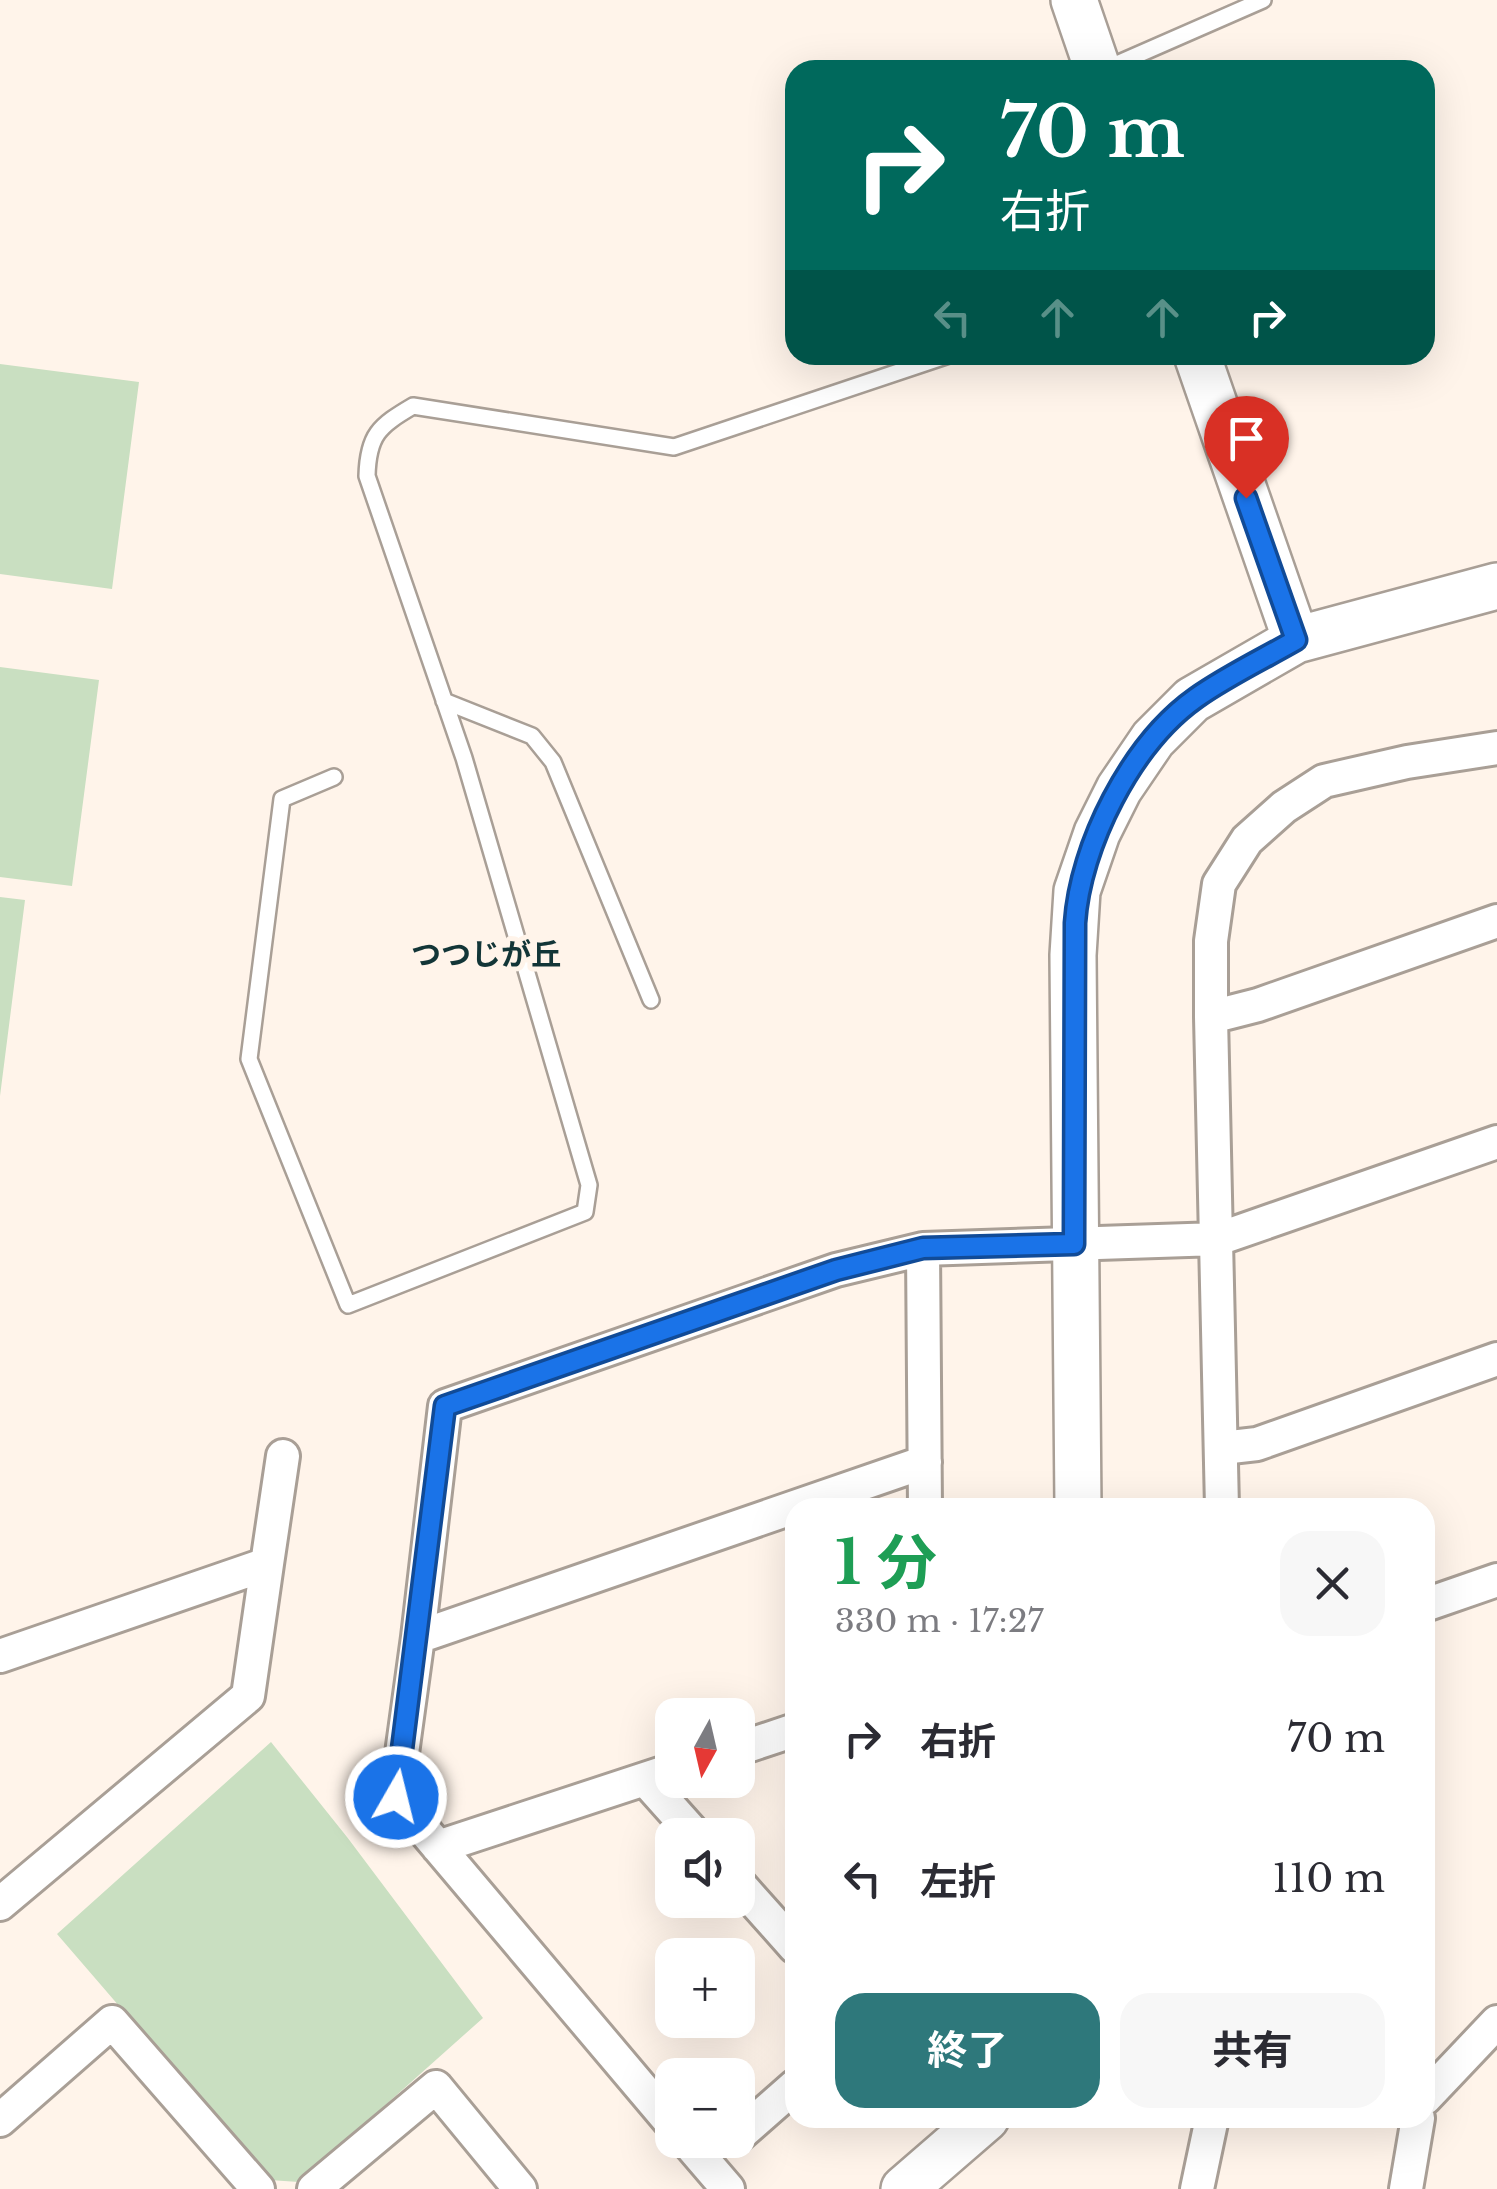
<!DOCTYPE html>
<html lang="ja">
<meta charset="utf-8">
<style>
:root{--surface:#fff;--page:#f7f7f7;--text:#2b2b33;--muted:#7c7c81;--accent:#2e787b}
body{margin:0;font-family:"Libre Baskerville","Noto Sans JP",serif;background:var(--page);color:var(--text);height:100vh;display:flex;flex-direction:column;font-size:38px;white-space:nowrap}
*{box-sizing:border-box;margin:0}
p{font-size:32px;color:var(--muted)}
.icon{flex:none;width:55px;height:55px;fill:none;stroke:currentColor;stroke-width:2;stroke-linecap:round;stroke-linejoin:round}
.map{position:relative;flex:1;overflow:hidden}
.panel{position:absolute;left:785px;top:1498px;width:650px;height:630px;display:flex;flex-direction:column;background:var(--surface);border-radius:30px;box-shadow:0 10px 40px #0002}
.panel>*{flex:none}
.banner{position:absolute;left:785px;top:60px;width:650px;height:305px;border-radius:30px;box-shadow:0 10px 40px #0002;background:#00695c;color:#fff;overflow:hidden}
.needle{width:65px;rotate:188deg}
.buttons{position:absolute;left:655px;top:1698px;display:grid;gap:20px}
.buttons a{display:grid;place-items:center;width:100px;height:100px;border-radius:20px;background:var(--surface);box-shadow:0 10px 40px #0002;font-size:50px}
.pin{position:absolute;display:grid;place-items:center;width:85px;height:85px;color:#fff;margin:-102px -42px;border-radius:50% 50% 50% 0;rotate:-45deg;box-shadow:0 0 10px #0007}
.pin .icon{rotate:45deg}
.me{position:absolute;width:110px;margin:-55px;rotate:8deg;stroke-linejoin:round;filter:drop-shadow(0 0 8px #0008)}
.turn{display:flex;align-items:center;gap:35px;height:210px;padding:0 50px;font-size:45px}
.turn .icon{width:130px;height:130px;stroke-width:2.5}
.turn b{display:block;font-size:70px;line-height:85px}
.lanes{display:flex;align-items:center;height:95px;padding:0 50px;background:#0003;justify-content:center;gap:50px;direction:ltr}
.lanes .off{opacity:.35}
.round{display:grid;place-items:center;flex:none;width:105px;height:105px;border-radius:30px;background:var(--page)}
.summary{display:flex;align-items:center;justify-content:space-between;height:170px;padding:0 50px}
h1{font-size:60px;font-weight:700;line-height:75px;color:#1e9e55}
.cta{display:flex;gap:20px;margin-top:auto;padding:20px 50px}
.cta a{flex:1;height:115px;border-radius:30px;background:var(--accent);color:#fff;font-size:40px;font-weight:700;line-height:115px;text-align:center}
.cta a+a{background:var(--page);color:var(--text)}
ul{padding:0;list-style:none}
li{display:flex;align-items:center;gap:30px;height:140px;padding:0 50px}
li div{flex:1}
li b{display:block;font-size:38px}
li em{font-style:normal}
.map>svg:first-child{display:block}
.green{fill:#c9dfc1}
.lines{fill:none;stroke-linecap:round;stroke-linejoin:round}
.lane-casing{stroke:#a99f96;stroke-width:20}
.street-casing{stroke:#a99f96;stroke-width:38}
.secondary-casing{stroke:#a99f96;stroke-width:50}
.lane{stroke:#fff;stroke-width:15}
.street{stroke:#fff;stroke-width:32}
.secondary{stroke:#fff;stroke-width:45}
.route-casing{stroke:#114b97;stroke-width:25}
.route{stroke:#1a73e8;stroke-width:18}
.labels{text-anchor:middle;stroke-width:10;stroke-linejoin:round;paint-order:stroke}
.quarter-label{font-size:30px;font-weight:bold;fill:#123537;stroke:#fff4ea}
</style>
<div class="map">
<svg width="1497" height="2189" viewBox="0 0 1497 2189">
<rect width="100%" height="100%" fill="#fff4ea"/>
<path class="green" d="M 0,364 L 139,382 L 112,589 L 0,574 Z
M 0,667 L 99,680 L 72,886 L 0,877 Z
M 0,897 L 25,900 L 0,1096 Z
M 271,1742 L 347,1837 L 483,2018 L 299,2182 L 269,2180 L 57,1934 Z"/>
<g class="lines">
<defs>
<path id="lane" d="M 1103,70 L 1263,0
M 444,701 L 532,736 L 553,762 L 651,1000
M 334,777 L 282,799 L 249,1059 L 348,1305 L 585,1212 L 589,1185 L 464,758 L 367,476 C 368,435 379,426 413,406 L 674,447 L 949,355"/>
<path id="street" d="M 1211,1017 L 1211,941 L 1219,884 L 1247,840 L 1284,807 L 1324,781 L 1407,762 L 1497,748
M 923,1249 L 836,1270 L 445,1406 L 418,1637 L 925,1462
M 1222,1448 L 1257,1444 L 1497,1359
M 925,1508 L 923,1249 L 1218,1239 L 1497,1142
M 1222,1508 L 1211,1017 L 1258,1005 L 1497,921
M 267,1564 L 283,1456
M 1425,1605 L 1497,1580
M 418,1637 L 396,1797 L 672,2124
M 0,1656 L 267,1564 L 248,1696 L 0,1904
M 738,1749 L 795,1730
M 645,1779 L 695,1835
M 438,1847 L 672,1770
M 738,1883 L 795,1947
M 1425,2098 L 1497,2022
M 0,2120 L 112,2022 L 258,2189
M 738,2136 L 795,2086
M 686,2140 L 728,2189
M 314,2189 L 436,2087 L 520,2189
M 1197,2189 L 1212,2118
M 1406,2189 L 1418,2118"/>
<path id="secondary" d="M 1074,0 L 1098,70
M 1197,355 L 1296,640
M 1078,1508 L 1073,955 L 1077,891 L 1097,833 L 1119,789 L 1153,739 L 1192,700 L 1296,640 L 1497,586
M 904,2189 L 986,2118"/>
</defs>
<use href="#lane" class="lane-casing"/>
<use href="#street" class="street-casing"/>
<use href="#secondary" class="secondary-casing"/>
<use href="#lane" class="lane"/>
<use href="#street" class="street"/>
<use href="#secondary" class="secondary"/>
</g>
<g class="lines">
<defs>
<path id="route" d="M 396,1797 L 445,1406 L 836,1270 L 923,1248 L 1074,1244 L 1075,923 C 1080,846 1131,744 1196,698 C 1227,676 1263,659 1296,640 L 1246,498"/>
</defs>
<use href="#route" class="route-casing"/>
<use href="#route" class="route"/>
</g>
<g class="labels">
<g class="quarter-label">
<text x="486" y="965">つつじが丘</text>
</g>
</g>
</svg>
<div class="buttons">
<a><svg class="needle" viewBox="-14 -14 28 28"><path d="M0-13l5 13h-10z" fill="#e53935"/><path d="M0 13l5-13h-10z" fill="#7c7c81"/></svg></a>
<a><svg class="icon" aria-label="sound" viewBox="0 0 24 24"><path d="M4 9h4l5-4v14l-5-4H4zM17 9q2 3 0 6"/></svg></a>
<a>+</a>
<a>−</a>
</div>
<div class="pin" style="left:1246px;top:498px;background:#d93025"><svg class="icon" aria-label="arrive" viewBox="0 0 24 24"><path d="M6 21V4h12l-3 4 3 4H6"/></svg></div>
<svg class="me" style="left:396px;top:1797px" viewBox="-20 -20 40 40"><circle r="17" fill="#1a73e8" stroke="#fff" stroke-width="3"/><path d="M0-11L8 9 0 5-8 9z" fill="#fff"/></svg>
<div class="banner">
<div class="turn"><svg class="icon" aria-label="right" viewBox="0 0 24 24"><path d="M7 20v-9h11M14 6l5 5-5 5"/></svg><div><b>70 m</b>右折</div></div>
<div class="lanes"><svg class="icon off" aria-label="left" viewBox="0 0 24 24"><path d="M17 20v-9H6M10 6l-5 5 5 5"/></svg><svg class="icon off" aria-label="ahead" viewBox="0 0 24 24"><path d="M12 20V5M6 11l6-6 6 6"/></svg><svg class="icon off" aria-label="ahead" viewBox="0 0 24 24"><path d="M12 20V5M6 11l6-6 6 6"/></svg><svg class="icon" aria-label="right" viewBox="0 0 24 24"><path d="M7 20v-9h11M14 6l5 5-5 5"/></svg></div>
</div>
<section class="panel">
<div class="summary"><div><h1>1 分</h1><p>330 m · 17:27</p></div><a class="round"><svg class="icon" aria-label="close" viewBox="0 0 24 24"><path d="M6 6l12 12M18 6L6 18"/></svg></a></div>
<ul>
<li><svg class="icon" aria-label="right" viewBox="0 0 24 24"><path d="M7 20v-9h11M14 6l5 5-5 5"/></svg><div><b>右折</b></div><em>70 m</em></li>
<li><svg class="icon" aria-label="left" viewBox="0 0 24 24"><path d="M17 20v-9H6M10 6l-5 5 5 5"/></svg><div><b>左折</b></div><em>110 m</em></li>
</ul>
<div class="cta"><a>終了</a><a>共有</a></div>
</section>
</div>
